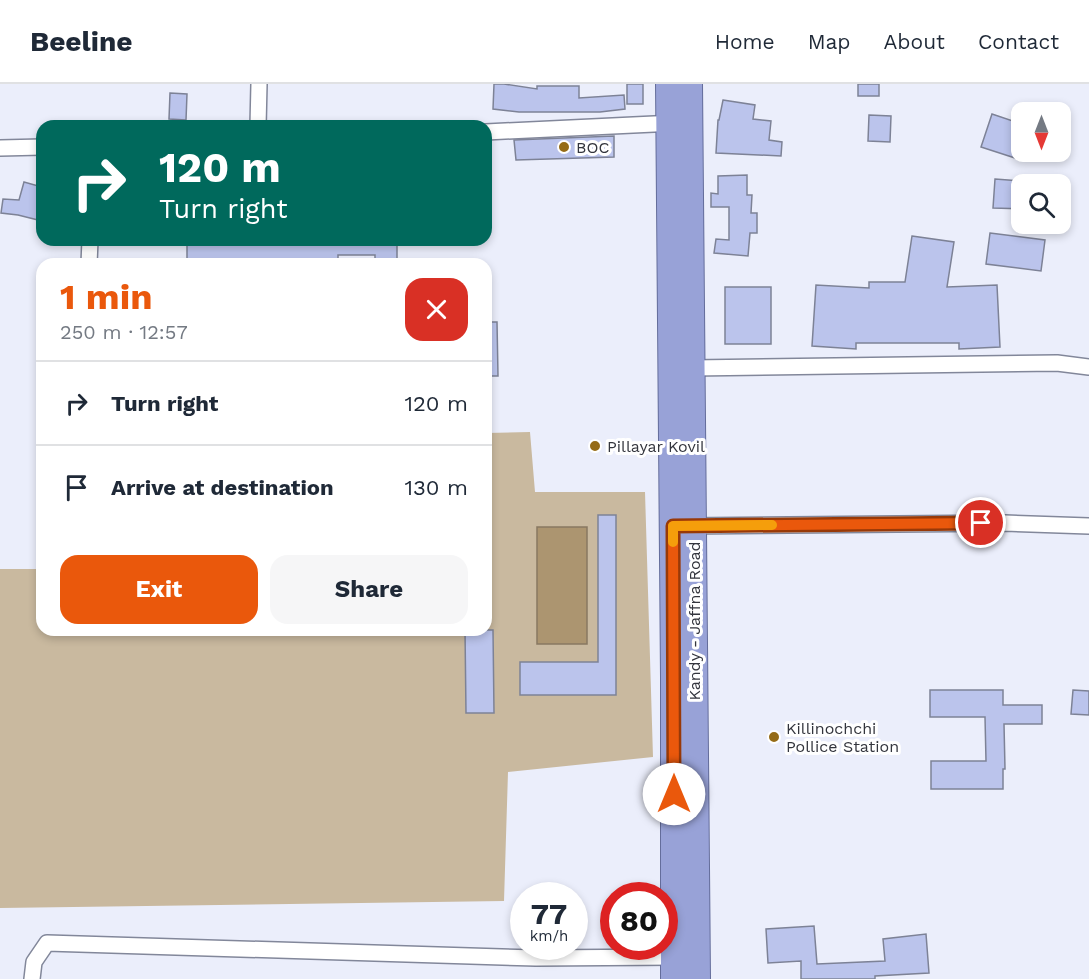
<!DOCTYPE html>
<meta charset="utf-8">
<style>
:root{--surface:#fff;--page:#f6f6f7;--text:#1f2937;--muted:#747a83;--line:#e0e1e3;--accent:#ea580c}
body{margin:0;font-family:"Work Sans",sans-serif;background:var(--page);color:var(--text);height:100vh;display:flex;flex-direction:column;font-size:22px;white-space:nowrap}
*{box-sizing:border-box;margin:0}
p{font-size:20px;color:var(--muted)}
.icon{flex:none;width:33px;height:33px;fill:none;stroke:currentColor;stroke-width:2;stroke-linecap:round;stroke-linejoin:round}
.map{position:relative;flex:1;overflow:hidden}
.sheet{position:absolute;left:36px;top:174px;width:456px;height:378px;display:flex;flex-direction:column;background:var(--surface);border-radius:18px;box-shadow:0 3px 9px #0003}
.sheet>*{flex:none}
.top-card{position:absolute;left:36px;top:36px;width:456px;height:126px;border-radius:18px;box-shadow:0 3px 9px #0003;background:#00695c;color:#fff;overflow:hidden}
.needle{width:39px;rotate:180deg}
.buttons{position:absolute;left:1011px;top:18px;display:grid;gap:12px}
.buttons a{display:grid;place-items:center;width:60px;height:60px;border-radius:12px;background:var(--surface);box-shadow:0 3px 9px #0003;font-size:30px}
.speed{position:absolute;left:510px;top:798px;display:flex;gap:12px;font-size:30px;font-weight:700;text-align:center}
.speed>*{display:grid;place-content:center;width:78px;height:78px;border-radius:50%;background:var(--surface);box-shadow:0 3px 9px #0003;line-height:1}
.speed small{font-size:15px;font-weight:400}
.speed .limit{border:9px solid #d22;background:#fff;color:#111}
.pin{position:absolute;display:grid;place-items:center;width:51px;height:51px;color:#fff;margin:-26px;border:3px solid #fff;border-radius:50%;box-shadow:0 2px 6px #0007}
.me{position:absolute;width:66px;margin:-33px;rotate:0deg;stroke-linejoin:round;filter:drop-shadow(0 0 4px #0008)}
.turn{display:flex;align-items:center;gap:21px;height:126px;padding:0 24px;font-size:27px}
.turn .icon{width:78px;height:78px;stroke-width:2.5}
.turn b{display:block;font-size:42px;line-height:51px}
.round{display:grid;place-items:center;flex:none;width:63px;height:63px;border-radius:18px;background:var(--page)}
.headline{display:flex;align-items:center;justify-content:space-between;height:102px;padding:0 24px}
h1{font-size:36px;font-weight:700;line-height:45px;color:var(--accent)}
.cta{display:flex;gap:12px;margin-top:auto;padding:12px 24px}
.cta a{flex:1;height:69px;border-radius:18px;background:var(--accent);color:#fff;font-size:24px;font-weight:700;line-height:69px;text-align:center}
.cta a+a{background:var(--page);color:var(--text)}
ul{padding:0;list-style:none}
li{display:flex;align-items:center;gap:18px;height:84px;padding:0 24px;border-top:2px solid var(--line)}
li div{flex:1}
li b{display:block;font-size:22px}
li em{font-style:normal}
header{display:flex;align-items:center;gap:36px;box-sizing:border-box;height:84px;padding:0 30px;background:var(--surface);border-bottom:2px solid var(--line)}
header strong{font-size:28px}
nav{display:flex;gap:33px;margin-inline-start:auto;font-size:21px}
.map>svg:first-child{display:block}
.green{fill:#c9b99f}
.water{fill:#ac9570;stroke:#887861;stroke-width:1.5}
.building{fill:#bbc4ec;stroke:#7d8296;stroke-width:1.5}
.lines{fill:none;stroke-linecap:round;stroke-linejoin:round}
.minor-casing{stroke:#82879a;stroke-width:18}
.trunk-casing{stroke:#646d9b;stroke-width:28}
.minor{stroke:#fff;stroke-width:15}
.trunk{stroke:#98a2d7;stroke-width:26}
.route-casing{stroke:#983908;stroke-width:15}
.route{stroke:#ea580c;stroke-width:10}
.slow{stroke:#f59e0b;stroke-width:10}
.poi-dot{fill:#956b16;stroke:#fff;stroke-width:2}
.labels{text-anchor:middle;stroke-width:6;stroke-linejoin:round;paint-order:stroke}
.poi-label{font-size:16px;fill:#33353d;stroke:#fff;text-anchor:start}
.street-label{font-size:16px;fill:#33353d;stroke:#fff}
</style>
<header>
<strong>Beeline</strong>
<nav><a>Home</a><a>Map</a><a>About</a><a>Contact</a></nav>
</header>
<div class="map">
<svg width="1089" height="895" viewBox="0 0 1089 895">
<rect width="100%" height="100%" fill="#ebeefb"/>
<path class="green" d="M 530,348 L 535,408 L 645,408 L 653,673 L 508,688 L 504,817 L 0,824 L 0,485 L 42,485 L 42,546 L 486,546 L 486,349 Z"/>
<path class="water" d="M 537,443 L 587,443 L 587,560 L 537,560 Z"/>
<path class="building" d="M 494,0 L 504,0 L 537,5 L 537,2 L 579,2 L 579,14 L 624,11 L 625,25 L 600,28 L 519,28 L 493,25 Z
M 627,0 L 643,0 L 643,20 L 627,20 Z
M 858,0 L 879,0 L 879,12 L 858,12 Z
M 170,9 L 187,10 L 186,36 L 169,35 Z
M 723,16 L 755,21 L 753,35 L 771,37 L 769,56 L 782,58 L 781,72 L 716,69 L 718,36 L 719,36 Z
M 992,30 L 1022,40 L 1022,55 L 1015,74 L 981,63 Z
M 869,31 L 891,32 L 890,58 L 868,57 Z
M 614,52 L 614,73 L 516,76 L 514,56 Z
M 747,91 L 747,111 L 752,111 L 751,129 L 757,129 L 757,149 L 750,149 L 748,172 L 714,169 L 716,155 L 729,156 L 729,123 L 711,123 L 711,109 L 718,110 L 718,92 Z
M 995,95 L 1022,97 L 1022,125 L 993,124 Z
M 24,98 L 42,103 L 42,137 L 18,131 L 1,129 L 3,115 L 19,116 Z
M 990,149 L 1045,156 L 1041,187 L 986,180 Z
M 912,152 L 954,158 L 947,203 L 997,201 L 1000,263 L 959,265 L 959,259 L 856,259 L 856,265 L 812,262 L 816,201 L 869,204 L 869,198 L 905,198 Z
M 187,156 L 397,156 L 397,180 L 375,180 L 375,171 L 338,171 L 338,180 L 187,180 Z
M 725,203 L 771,203 L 771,260 L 725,260 Z
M 486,238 L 497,238 L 498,292 L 486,292 Z
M 598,431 L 616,431 L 616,611 L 520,611 L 520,578 L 598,578 Z
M 465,546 L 493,546 L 494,629 L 466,629 Z
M 930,606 L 1003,606 L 1003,621 L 1042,621 L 1042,640 L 1004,640 L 1005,685 L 1003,685 L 1003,705 L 931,705 L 931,677 L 986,677 L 985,633 L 930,633 Z
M 1073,606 L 1089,607 L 1089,631 L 1071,630 Z
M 814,842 L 817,880 L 885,877 L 883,855 L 926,850 L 929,889 L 875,892 L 875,895 L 801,895 L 801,877 L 768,879 L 766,845 Z"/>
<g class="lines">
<defs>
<path id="minor" d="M 258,42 L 259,0
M 486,48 L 675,39
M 0,64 L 42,63
M 89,180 L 90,156
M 692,284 L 1057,279 L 1089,283
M 685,442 L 1005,439 L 1089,442
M 32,895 L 34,878 L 47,859 L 536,874 L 674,873"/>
<path id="trunk" d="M 669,0 L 674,593 L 674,895
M 689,0 L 697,895"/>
</defs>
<use href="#minor" class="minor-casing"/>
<use href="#trunk" class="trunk-casing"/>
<use href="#minor" class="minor"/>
<use href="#trunk" class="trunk"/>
</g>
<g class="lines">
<defs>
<path id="route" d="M 674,710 L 673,442 L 981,439"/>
</defs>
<use href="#route" class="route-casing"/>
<use href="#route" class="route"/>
<path class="slow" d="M 673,458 L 673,442 L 772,441"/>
</g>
<g class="poi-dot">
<circle cx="564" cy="63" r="6"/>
<circle cx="595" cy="362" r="6"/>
<circle cx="774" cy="653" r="6"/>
</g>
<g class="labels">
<g class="poi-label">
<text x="576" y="69">BOC</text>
<text x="607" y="368">Pillayar Kovil</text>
<text x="786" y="650">Killinochchi<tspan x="786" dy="18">Pollice Station</tspan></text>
</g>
<g class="street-label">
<text transform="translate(694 537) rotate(-90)" y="6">Kandy - Jaffna Road</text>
</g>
</g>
</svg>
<div class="buttons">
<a><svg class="needle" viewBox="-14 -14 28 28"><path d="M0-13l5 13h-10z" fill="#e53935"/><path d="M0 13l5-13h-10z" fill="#747a83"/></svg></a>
<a><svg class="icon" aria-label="search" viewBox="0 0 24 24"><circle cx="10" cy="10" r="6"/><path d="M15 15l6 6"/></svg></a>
</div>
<div class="speed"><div>77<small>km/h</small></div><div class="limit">80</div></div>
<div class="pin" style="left:981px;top:439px;background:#d93025"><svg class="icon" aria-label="arrive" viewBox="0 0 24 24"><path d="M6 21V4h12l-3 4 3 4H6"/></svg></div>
<svg class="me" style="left:674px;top:710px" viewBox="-20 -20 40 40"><circle r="19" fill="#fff"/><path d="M0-13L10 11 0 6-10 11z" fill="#ea580c"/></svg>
<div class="top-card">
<div class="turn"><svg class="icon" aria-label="right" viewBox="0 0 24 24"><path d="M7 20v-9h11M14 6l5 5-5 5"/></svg><div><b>120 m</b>Turn right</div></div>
</div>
<section class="sheet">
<div class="headline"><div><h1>1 min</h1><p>250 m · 12:57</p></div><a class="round" style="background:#d93025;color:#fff"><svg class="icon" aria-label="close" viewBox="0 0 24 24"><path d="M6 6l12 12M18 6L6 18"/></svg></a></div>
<ul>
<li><svg class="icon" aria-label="right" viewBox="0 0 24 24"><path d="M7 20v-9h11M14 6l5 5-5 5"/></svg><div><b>Turn right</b></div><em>120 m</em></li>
<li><svg class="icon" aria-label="arrive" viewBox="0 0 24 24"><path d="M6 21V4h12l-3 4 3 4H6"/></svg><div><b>Arrive at destination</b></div><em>130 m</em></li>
</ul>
<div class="cta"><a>Exit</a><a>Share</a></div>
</section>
</div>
